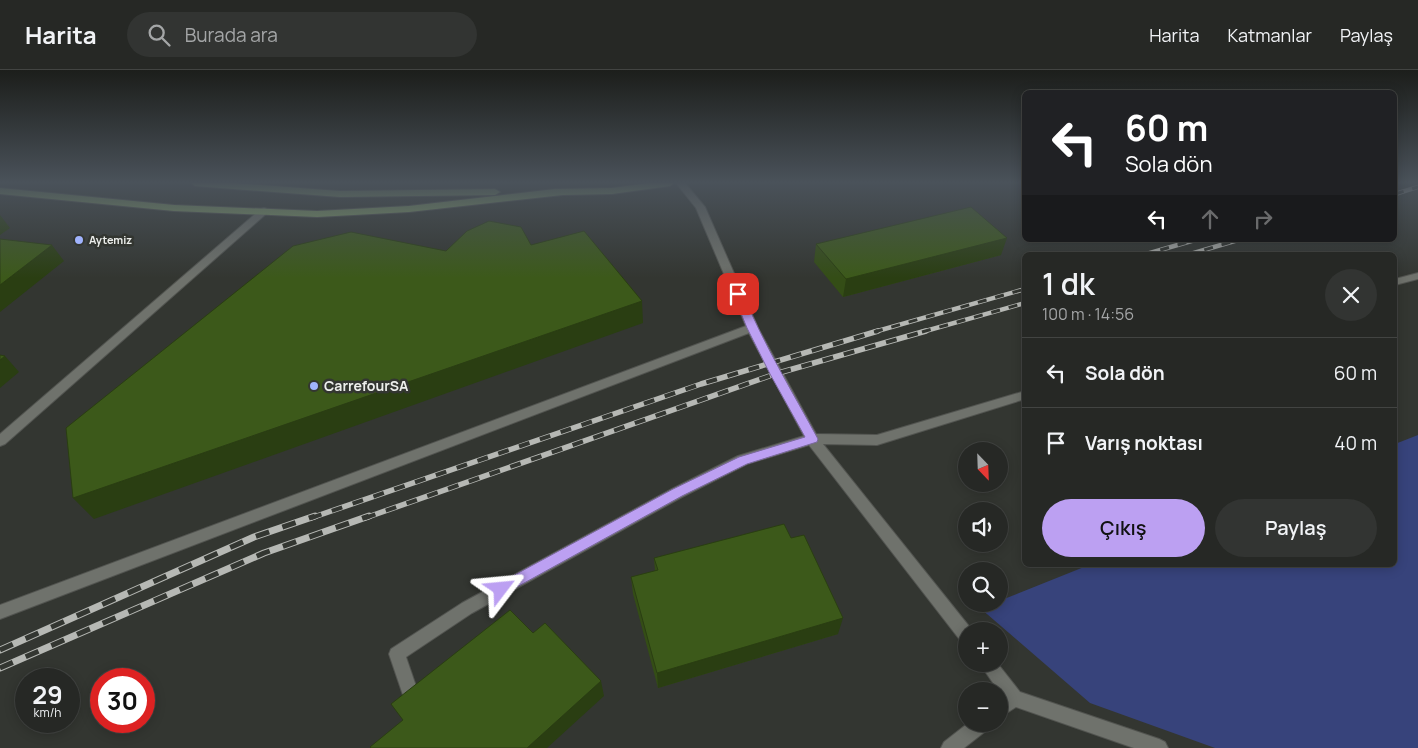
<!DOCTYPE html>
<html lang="tr">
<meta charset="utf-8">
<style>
:root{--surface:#262825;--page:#323432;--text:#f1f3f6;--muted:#a4a6a7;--line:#424442;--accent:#bca0f2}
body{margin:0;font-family:Manrope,sans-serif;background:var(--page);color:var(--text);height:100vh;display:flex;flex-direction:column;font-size:19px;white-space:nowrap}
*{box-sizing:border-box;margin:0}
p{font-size:16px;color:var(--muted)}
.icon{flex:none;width:28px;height:28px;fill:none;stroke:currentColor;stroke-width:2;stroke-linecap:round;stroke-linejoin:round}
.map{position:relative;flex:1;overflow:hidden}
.drawer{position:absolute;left:1022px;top:182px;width:375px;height:315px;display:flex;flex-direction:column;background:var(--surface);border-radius:8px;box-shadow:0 2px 12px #0003,0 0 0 1px var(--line)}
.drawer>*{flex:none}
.top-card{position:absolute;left:1022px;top:20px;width:375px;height:152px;border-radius:8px;box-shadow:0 2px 12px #0003,0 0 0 1px var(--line);background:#202124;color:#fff;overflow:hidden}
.needle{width:32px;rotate:157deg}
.tools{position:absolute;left:958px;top:372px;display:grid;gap:10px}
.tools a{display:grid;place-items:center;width:50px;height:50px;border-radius:50%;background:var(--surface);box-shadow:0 2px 12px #0003,0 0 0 1px var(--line);font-size:25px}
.speed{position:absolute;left:15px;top:598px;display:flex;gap:10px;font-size:25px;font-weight:700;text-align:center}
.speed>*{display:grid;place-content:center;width:65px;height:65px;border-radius:50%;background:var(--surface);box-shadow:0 2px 12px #0003,0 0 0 1px var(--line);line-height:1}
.speed small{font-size:12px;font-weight:400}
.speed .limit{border:8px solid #d22;background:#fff;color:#111}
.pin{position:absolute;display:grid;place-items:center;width:42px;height:42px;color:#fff;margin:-21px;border-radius:10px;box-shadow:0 2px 8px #0006}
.me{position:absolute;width:55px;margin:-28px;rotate:61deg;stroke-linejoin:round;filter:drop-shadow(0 0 4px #0008)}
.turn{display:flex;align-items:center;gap:18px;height:105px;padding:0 20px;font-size:22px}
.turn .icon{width:65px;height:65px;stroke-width:2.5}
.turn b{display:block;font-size:35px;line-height:42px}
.lanes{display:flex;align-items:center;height:48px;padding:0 20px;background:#0003;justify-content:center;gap:25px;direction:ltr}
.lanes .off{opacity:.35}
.round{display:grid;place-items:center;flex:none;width:52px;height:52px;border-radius:26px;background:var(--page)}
.overview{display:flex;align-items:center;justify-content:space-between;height:85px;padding:0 20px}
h1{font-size:30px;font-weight:600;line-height:38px}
.button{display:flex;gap:10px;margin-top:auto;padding:10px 20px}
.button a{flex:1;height:58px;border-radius:30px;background:var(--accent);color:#111;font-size:20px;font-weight:600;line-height:58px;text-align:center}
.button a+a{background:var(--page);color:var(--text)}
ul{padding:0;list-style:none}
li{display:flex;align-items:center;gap:15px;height:70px;padding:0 20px;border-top:1px solid var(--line)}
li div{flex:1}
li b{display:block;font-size:19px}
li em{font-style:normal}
header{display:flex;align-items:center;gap:30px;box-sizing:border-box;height:70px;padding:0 25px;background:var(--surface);border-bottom:1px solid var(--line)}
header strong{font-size:24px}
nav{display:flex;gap:28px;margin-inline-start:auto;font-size:18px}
.search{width:350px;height:45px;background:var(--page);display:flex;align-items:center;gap:12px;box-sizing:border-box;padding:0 18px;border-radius:28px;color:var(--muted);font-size:19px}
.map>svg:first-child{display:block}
.green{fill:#37437b}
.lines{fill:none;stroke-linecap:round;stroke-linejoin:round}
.minor-casing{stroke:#525450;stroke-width:2}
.major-casing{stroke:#525450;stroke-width:2}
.minor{fill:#6f726c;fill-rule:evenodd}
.major{fill:#88a66b;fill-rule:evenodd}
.rail-far2-casing{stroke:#b6b8b4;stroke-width:4.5}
.rail-far1-casing{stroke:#b6b8b4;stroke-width:5.5}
.rail-casing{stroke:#b6b8b4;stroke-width:7}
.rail-far2{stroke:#333631;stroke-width:3;stroke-dasharray:9;stroke-linecap:butt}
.rail-far1{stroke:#333631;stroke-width:4;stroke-dasharray:11;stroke-linecap:butt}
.rail{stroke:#333631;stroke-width:5;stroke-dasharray:14;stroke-linecap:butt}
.wall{fill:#344d16}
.shaded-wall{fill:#2a3e12}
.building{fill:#3c591a;stroke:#2a3e12}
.route{fill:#bca0f2;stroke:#7a689d}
.poi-dot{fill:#a0b3fd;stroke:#333631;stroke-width:2}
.labels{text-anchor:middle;stroke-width:5;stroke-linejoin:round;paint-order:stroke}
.far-poi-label{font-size:11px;font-weight:bold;fill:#edefec;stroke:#333631;text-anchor:start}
.poi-label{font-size:14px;font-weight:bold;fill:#edefec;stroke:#333631;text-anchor:start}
</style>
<header>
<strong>Harita</strong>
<div class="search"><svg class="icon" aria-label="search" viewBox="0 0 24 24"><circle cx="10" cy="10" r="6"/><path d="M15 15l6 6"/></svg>Burada ara</div>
<nav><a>Harita</a><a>Katmanlar</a><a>Paylaş</a></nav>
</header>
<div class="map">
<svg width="1418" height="678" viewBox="0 0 1418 678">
<rect width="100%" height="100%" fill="#333631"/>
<path class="green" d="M 1418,365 L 1418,678 L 1215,678 L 1090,633 L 980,538 L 991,534 L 999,534 L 999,531 L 1089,495 L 1395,495 L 1395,374 Z"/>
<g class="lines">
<defs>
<path id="minor" d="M 676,113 L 685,113 L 705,137 L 758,258 L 816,364 L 877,365 L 1025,321 L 1025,329 L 877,375 L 823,374 L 972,560 L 972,561 L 966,561 L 966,572 L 960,570 L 809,375 L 747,394 L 682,427 L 472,543 L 406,587 L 418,622 L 416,628 L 410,630 L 404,628 L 389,584 L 391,579 L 462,533 L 672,419 L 738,386 L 804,366 L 749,263 L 0,549 L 0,535 L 746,256 L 696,138 Z
M 264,138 L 267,139 L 267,143 L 5,374 L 0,376 L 0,364 L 261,139 Z
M 1418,203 L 1418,209 L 1395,215 L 1395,209 Z
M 980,594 L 998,594 L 1020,622 L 1159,669 L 1165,672 L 1168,678 L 1134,678 L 1016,637 L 999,648 L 999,629 L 1002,626 Z
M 967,654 L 990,654 L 987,660 L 964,678 L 941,678 L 944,672 Z"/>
<path id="major" d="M 191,113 L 234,113 L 340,121 L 495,119 L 500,122 L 495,125 L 340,127 L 195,116 Z
M 649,113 L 674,113 L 670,116 L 612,124 L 563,125 L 409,142 L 317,147 L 174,141 L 0,124 L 0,118 L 174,135 L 317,141 L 409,136 L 555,119 L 612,118 Z"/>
</defs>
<use href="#minor" class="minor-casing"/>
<use href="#major" class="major-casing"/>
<use href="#minor" class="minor"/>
<use href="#major" class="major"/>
<defs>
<path id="rail-far2" d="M 1395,124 L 1418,117
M 1143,185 L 1195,170
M 1187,185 L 1238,170
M 874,262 L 1025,219
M 922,262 L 1025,233"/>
<path id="rail-far1" d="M 311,448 L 701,314 L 878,261
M 365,448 L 775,304 L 926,261"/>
<path id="rail" d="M 0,580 L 254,467 L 315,446
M 0,598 L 264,483 L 369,446"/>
</defs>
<use href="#rail-far2" class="rail-far2-casing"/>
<use href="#rail-far1" class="rail-far1-casing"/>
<use href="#rail" class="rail-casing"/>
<use href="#rail-far2" class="rail-far2"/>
<use href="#rail-far1" class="rail-far1"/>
<use href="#rail" class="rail"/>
</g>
<path class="wall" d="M 816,174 L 1001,185 L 843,227 L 814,192 Z
M 654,488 L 838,564 L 658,618 L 633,524 L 631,507 L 655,501 Z"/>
<path class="shaded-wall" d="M 0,145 L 10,158 L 0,165 Z
M 1007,168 L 1001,185 L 843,227 L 846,209 Z
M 52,175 L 64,191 L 0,242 L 0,215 Z
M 642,231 L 643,253 L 94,449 L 73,428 Z
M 5,286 L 19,302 L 0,318 L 0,290 Z
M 843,548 L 838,564 L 658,618 L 657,603 Z
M 601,611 L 604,626 L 547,678 L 527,678 Z"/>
<path class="building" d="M 971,137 L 1007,168 L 846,209 L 816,174 Z
M 489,151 L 521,157 L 531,175 L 584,161 L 642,231 L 73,428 L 66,358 L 293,176 L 351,162 L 446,181 L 467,161 Z
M 0,169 L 52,175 L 0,215 Z
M 0,285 L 5,286 L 0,290 Z
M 784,454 L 791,468 L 804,465 L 843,548 L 657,603 L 631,507 L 658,500 L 654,488 Z
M 510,540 L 533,563 L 545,553 L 601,611 L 527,678 L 371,678 L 370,677 L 403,650 L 391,634 Z"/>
<linearGradient id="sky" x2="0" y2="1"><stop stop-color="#1c1e1b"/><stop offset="0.54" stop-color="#4a525a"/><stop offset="1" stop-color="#4a525a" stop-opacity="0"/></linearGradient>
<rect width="1418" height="208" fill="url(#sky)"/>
<path class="route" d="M 738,221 L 743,224 C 764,275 792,321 818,369 L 817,372 L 747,394 L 682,426 L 506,523 L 501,525 L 496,523 L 494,519 L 496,515 L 673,419 L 739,387 L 805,367 L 770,304 L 747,258 L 733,224 Z"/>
<g class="poi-dot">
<circle cx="79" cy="170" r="5"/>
<circle cx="314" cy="316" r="5"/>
</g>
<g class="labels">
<g class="far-poi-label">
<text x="89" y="174">Aytemiz</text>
</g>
<g class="poi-label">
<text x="324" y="321">CarrefourSA</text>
</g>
</g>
</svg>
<div class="tools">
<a><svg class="needle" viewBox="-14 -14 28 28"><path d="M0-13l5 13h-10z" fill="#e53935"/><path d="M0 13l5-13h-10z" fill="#a4a6a7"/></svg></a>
<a><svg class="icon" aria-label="sound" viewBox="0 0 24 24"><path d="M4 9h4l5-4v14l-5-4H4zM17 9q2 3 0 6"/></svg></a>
<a><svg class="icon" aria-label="search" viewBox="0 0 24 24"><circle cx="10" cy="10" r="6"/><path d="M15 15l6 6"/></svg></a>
<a>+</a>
<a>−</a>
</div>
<div class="speed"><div>29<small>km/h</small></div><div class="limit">30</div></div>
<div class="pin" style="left:738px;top:224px;background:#d93025"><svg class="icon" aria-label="arrive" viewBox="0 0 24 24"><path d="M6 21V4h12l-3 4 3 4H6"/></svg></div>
<svg class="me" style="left:501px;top:519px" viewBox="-20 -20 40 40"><path d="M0-17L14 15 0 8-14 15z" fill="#bca0f2" stroke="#fff" stroke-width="4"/></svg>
<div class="top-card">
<div class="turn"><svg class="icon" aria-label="left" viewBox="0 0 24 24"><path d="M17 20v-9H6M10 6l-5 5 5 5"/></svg><div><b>60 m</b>Sola dön</div></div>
<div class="lanes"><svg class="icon" aria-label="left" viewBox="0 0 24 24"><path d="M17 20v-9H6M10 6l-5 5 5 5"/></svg><svg class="icon off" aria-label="ahead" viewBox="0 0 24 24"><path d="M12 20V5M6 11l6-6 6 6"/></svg><svg class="icon off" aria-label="right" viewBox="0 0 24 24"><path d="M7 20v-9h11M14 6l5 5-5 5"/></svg></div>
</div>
<section class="drawer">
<div class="overview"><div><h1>1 dk</h1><p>100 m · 14:56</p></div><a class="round"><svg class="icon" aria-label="close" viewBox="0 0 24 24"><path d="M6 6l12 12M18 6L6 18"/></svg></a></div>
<ul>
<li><svg class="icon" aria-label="left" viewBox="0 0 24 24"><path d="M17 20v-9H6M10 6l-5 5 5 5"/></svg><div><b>Sola dön</b></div><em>60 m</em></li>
<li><svg class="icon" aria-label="arrive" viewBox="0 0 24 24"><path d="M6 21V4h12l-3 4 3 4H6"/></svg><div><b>Varış noktası</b></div><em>40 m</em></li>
</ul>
<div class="button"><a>Çıkış</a><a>Paylaş</a></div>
</section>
</div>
